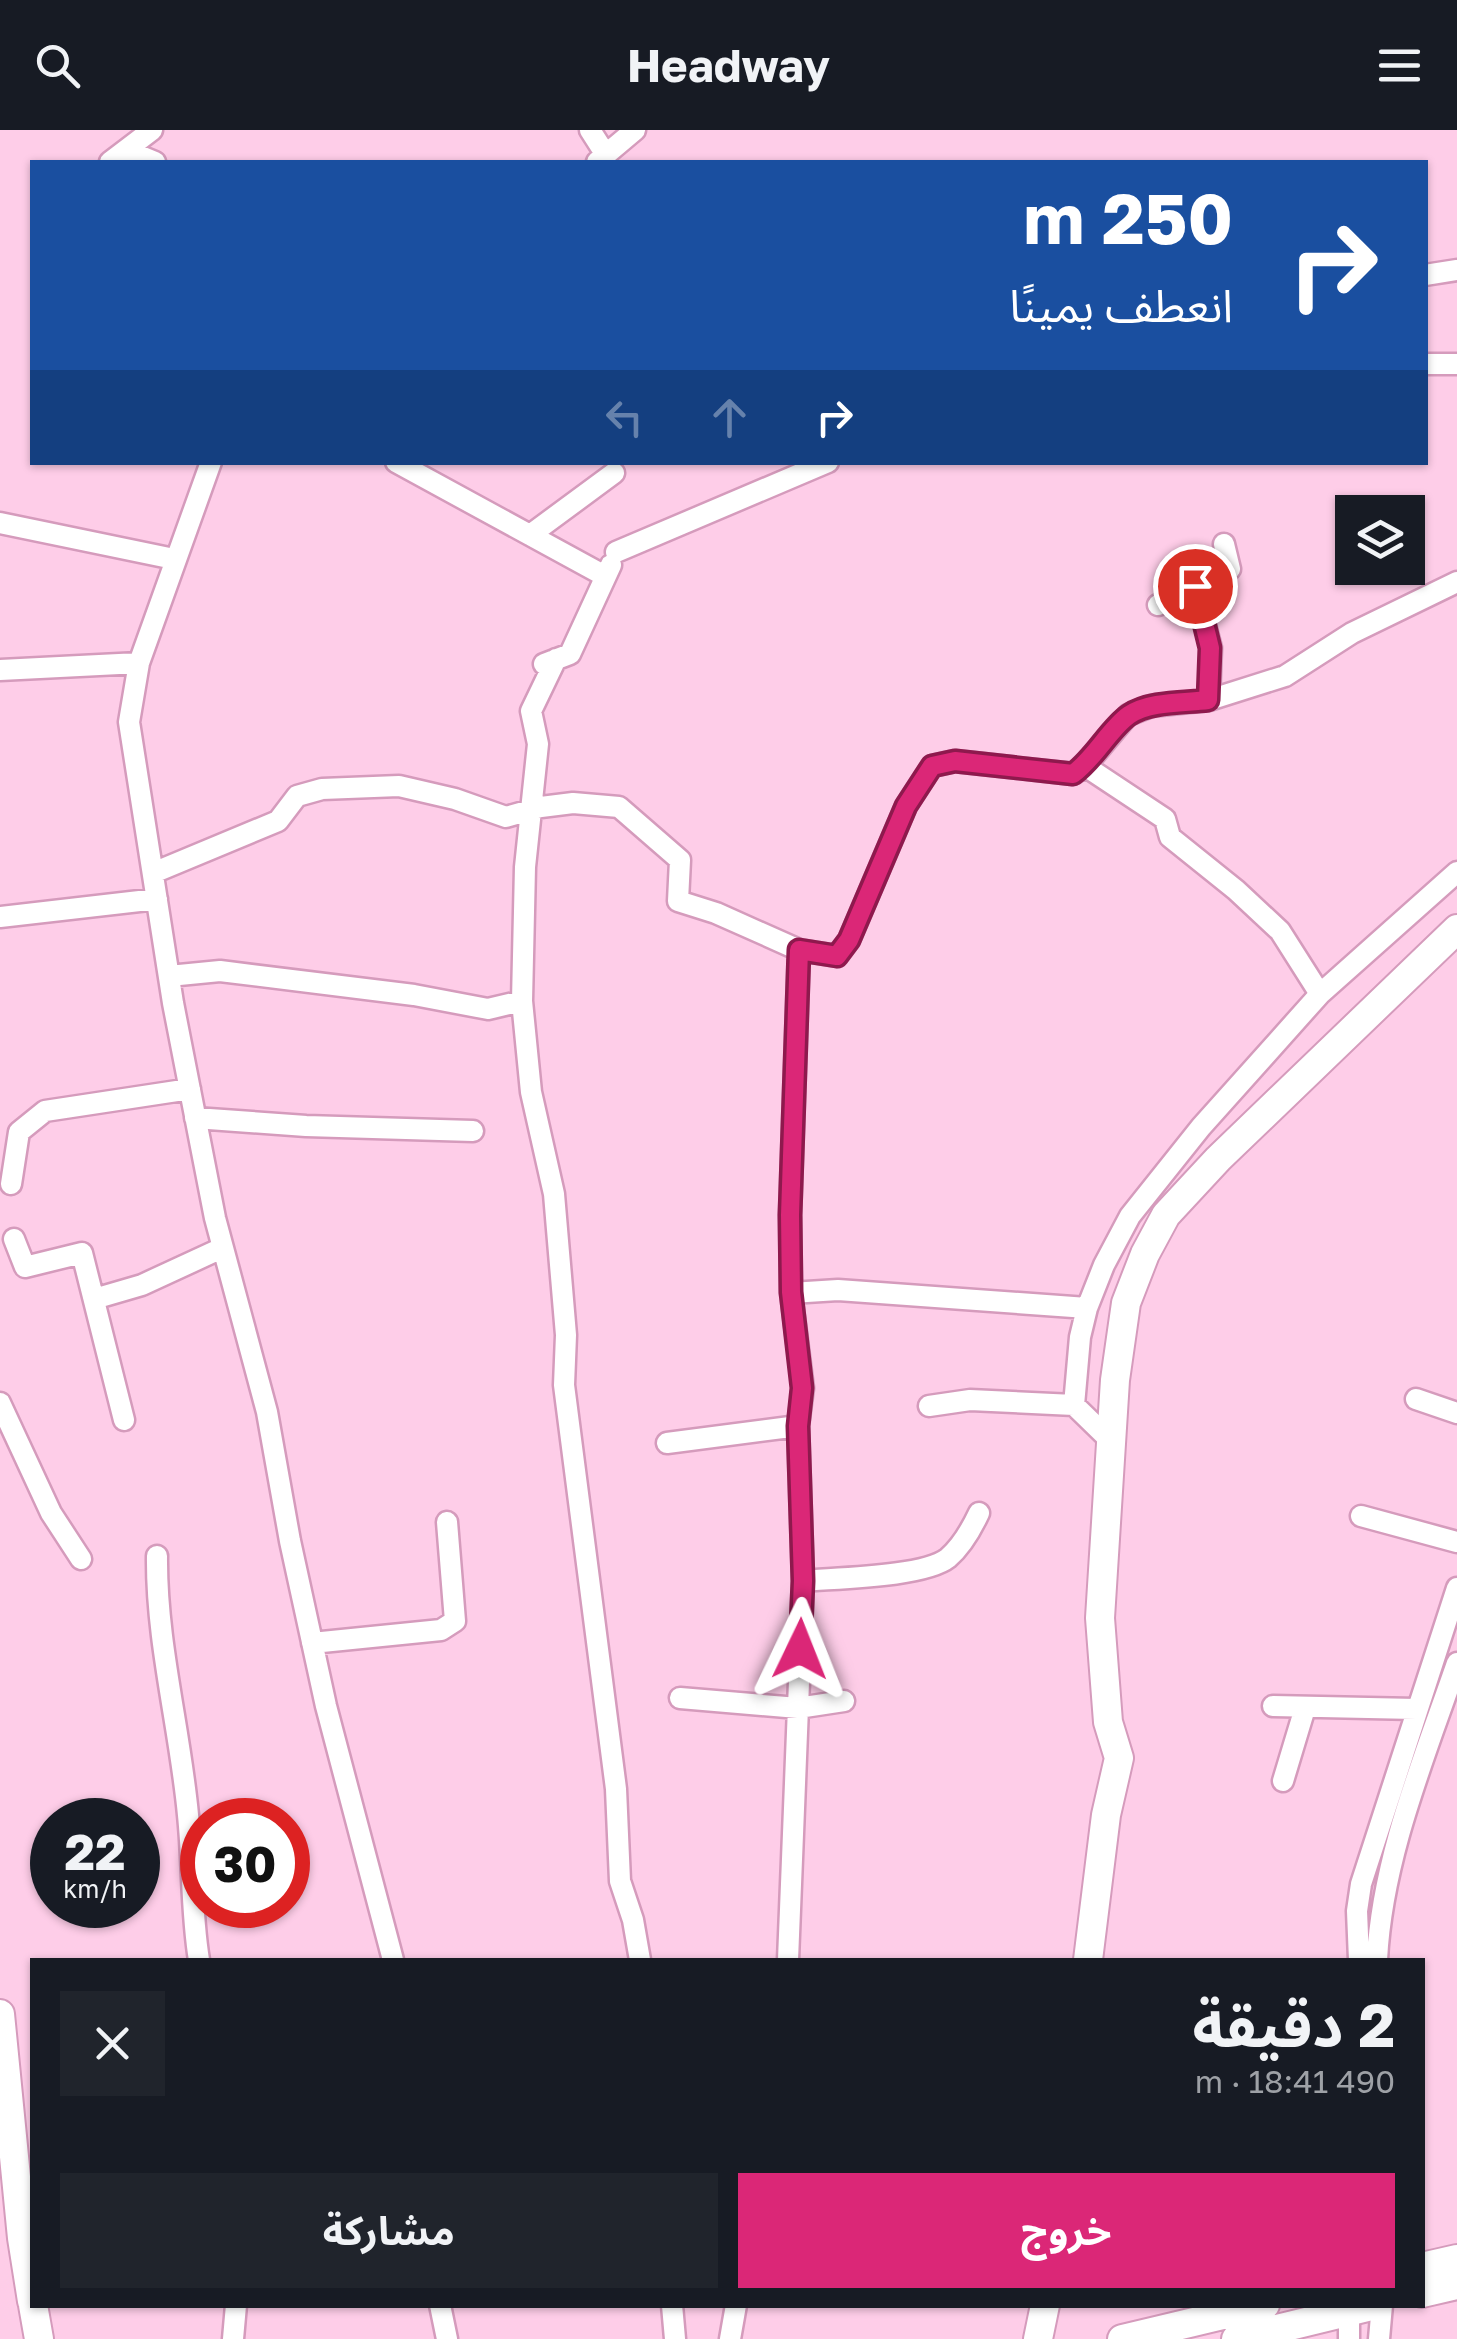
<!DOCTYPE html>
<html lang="ar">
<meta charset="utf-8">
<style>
:root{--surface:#171b24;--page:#20242c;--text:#f1f3f6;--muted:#9ea1a6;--accent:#db2777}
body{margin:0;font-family:"Golos Text","Noto Sans Arabic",sans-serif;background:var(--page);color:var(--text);direction:rtl;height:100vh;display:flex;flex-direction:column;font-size:38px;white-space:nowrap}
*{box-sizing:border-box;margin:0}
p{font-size:32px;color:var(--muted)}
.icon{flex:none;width:55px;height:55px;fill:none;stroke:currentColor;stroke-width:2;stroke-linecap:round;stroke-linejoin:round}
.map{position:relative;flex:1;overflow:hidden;direction:ltr}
.drawer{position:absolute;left:30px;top:1828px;width:1395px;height:350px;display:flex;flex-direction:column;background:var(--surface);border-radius:0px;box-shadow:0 2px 8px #0004;direction:rtl}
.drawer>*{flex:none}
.hud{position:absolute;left:30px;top:30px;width:1398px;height:305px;border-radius:0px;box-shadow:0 2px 8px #0004;direction:rtl;background:#1a4fa0;color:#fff;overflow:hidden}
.tools{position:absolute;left:1335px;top:365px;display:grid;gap:20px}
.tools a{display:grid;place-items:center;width:90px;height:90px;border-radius:0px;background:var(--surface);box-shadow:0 2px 8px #0004;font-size:50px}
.speed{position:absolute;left:30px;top:1668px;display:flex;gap:20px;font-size:50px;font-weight:700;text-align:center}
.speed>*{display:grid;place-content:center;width:130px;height:130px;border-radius:50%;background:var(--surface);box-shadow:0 2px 8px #0004;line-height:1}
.speed small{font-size:25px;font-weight:400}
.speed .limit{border:15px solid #d22;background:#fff;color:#111}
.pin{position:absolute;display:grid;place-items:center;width:85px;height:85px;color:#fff;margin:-42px;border:5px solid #fff;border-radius:50%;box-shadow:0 2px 10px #0007}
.me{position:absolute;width:110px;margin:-55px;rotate:2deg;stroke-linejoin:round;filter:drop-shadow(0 0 8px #0008)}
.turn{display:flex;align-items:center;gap:35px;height:210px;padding:0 30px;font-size:45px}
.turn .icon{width:130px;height:130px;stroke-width:2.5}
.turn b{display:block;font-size:70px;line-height:85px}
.lanes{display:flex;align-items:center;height:95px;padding:0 30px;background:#0003;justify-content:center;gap:50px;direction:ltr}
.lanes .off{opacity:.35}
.round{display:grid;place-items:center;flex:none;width:105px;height:105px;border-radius:0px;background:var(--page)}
.head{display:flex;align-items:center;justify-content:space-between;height:170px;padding:0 30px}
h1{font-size:60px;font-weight:700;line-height:75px}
.primary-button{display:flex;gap:20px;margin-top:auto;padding:20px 30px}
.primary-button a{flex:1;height:115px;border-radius:0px;background:var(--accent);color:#fff;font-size:40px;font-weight:700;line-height:115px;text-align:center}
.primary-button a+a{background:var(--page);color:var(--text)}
header{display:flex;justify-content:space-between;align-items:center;height:130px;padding:0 30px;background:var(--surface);font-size:45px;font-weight:700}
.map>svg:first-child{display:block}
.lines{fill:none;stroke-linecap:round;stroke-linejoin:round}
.street-casing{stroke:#d59bbc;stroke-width:25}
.secondary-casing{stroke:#d59bbc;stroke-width:32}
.street{stroke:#fff;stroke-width:20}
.secondary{stroke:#fff;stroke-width:28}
.route-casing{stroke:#8e194d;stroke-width:25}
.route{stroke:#db2777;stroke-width:18}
</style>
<header><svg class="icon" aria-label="menu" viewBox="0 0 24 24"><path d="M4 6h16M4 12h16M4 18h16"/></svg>Headway<svg class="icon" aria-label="search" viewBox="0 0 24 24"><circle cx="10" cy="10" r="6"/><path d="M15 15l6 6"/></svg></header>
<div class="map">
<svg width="1457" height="2209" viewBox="0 0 1457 2209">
<rect width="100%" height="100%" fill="#fecde8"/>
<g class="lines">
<defs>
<path id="street" d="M 590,0 L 606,25
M 126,20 L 155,32
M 110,32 L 152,0
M 597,32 L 635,0
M 1425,145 L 1457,140
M 1425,234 L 1457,234
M 211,332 L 139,533 L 129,592 L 173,873 L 215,1088 L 267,1282 L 290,1411 L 326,1576 L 393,1830
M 396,332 L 605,446
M 0,393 L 174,429
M 530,405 L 614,343
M 616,422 L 828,332
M 1195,457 L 1211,518 L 1209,570
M 1158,475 L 1230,439 L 1224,414
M 556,529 L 531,581 L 538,614 L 525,737 L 522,871 L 531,962 L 554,1064 L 566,1205 L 564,1255 L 616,1659 L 620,1751 L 633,1790 L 640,1830
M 544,534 L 570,524 L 611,435
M 0,540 L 139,533
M 1085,636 L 1165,689 L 1170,707 L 1236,760 L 1280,801 L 1320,864
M 153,743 L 278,691 L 297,666 L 322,659 L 399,656 L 455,669 L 506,687 L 541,677 L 573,673 L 619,677 L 680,730 L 678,771 L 716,783 L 799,820 L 790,1085 L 791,1163 L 803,1258 L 798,1296 L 803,1451 L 788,1830
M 0,787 L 157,769
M 799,820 L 837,826 L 849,810 L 906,676 L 932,636 L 955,631 L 1073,644 L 1085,636 L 1128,585 L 1151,576 L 1209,570 L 1285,546 L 1352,503 L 1457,452
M 169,846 L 220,841 L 414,865 L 488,879 L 522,871
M 195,988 L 306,996 L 473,1001
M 11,1054 L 19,1002 L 45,981 L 190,959
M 14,1109 L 25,1137 L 82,1123 L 124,1290
M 791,1163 L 838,1160 L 1087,1178
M 94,1169 L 142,1155 L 222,1118
M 1416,1269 L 1457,1283
M 0,1273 L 51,1383 L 81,1429
M 929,1276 L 970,1270 L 1074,1275
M 1111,1311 L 1074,1275 L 1080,1207 L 1087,1178 L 1104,1135 L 1130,1086 L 1201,997 L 1320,864 L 1457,742
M 667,1313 L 798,1296
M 1361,1386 L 1457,1412
M 157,1426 C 156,1513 180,1598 188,1685 C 193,1733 191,1782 199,1830
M 803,1451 C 836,1448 924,1447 948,1428 C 962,1416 971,1400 979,1383
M 312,1513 L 441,1500 L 455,1491 L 447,1392
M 680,1568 L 798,1578 L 844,1571
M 1273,1576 L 1416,1579
M 1283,1651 L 1305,1578
M 1359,1830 L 1357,1781 L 1361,1754 L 1457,1458
M 1377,1830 C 1382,1728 1424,1629 1457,1533
M 440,2175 L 447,2209
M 672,2175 L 675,2209
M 233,2209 L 236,2175
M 730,2209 L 736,2175
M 1349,2209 L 1349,2181
M 1379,2209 L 1382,2175"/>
<path id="secondary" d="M 1088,1830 L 1106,1685 L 1119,1628 L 1108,1592 L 1100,1488 L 1115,1250 L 1126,1173 L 1145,1124 L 1166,1085 L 1218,1029 L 1457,799
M 0,1884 L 22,2108 L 32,2171
M 1422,2137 L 1457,2129
M 1422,2163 L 1457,2155
M 33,2175 L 39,2209
M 1038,2209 L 1045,2175
M 1122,2209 L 1265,2175
M 1236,2209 L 1376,2175"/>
</defs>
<use href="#street" class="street-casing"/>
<use href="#secondary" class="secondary-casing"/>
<use href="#street" class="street"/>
<use href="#secondary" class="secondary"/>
</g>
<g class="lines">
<defs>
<path id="route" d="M 800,1519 L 803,1451 L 798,1296 L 802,1258 L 791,1162 L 790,1085 L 799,820 L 837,826 L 849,810 L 906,676 L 932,636 L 955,631 L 1073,644 C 1095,628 1110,598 1129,585 C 1150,571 1184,573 1208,570 L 1210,518 L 1195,456"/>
</defs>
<use href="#route" class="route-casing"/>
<use href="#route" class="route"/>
</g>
</svg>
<div class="tools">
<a><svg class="icon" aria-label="layers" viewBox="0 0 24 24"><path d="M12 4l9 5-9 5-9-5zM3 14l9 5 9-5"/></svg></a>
</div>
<div class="speed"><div>22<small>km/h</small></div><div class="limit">30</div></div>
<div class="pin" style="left:1195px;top:456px;background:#d93025"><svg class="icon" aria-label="arrive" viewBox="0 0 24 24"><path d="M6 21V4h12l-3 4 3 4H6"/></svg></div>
<svg class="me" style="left:800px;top:1519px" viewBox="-20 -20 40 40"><path d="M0-17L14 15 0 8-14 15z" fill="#db2777" stroke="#fff" stroke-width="4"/></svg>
<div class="hud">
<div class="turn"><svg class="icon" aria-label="right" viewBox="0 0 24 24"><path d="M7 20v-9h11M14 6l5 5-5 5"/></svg><div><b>250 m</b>انعطف يمينًا</div></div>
<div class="lanes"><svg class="icon off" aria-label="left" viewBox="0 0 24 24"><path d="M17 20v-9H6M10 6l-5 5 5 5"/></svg><svg class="icon off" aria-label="ahead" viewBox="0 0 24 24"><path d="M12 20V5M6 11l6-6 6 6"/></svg><svg class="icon" aria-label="right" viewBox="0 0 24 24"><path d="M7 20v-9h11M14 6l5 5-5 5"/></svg></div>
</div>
<section class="drawer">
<div class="head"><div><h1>2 دقيقة</h1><p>490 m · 18:41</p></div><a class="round"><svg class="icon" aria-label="close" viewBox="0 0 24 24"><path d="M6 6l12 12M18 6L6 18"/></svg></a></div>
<div class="primary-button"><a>خروج</a><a>مشاركة</a></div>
</section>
</div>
